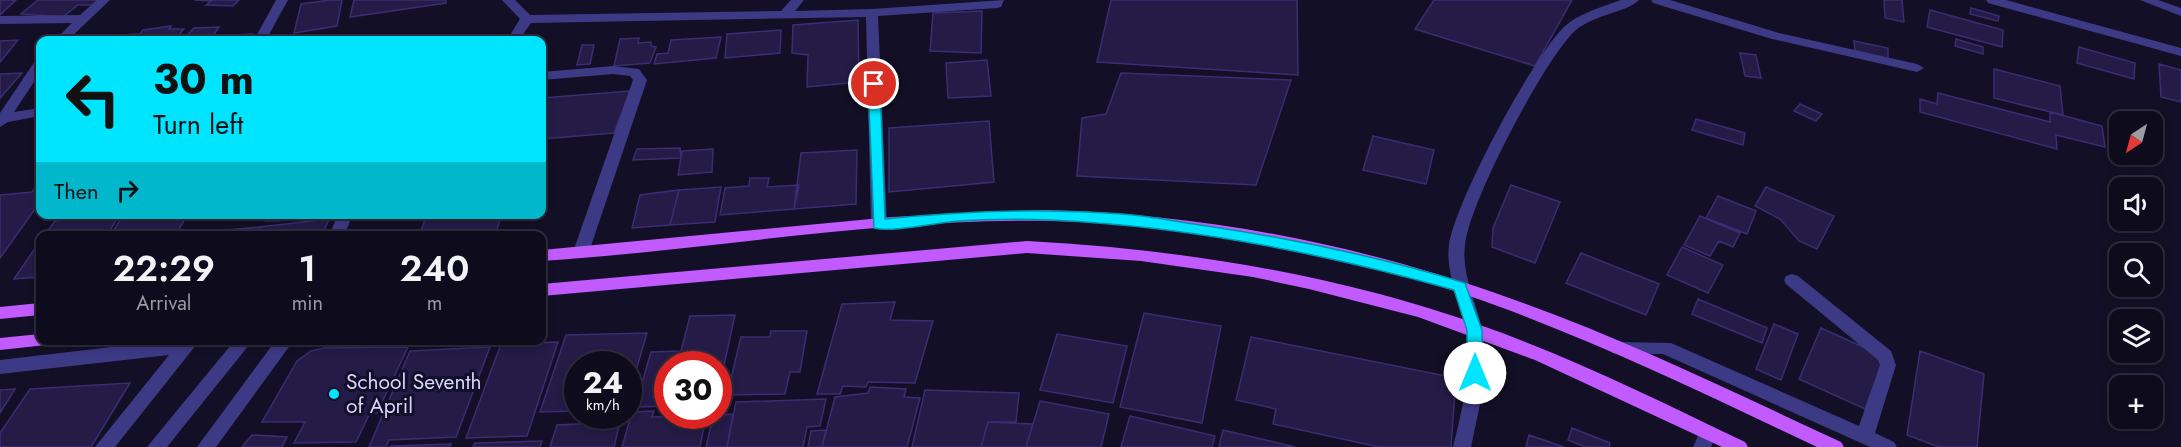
<!DOCTYPE html>
<style>
:root{--surface:#0e0b1c;--page:#171425;--text:#f1f3f6;--muted:#9b9ba3;--line:#2e2b3b}
body{margin:0;font-family:Jost,sans-serif;background:var(--page);color:var(--text);height:100vh;display:flex;flex-direction:column;font-size:22px;white-space:nowrap}
*{box-sizing:border-box;margin:0}
p{font-size:20px;color:var(--muted)}
.icon{flex:none;width:33px;height:33px;fill:none;stroke:currentColor;stroke-width:2;stroke-linecap:round;stroke-linejoin:round}
.map{position:relative;flex:1;overflow:hidden}
.side{position:absolute;left:36px;top:231px;width:510px;height:114px;display:flex;flex-direction:column;background:var(--surface);border-radius:12px;box-shadow:0 3px 9px #0003,0 0 0 2px var(--line)}
.side>*{flex:none}
.banner{position:absolute;left:36px;top:36px;width:510px;height:183px;border-radius:12px;box-shadow:0 3px 9px #0003,0 0 0 2px var(--line);background:#00e5ff;color:#111;overflow:hidden}
.needle{width:39px;rotate:216deg}
.buttons{position:absolute;left:2109px;top:111px;display:grid;gap:12px}
.buttons a{display:grid;place-items:center;width:54px;height:54px;border-radius:12px;background:var(--surface);box-shadow:0 3px 9px #0003,0 0 0 2px var(--line);font-size:30px}
.speed{position:absolute;left:564px;top:351px;display:flex;gap:12px;font-size:30px;font-weight:700;text-align:center}
.speed>*{display:grid;place-content:center;width:78px;height:78px;border-radius:50%;background:var(--surface);box-shadow:0 3px 9px #0003,0 0 0 2px var(--line);line-height:1}
.speed small{font-size:15px;font-weight:400}
.speed .limit{border:9px solid #d22;background:#fff;color:#111}
.pin{position:absolute;display:grid;place-items:center;width:51px;height:51px;color:#fff;margin:-26px;border:3px solid #fff;border-radius:50%;box-shadow:0 2px 6px #0007}
.me{position:absolute;width:66px;margin:-33px;rotate:0deg;stroke-linejoin:round;filter:drop-shadow(0 0 4px #0008)}
.turn{display:flex;align-items:center;gap:21px;height:126px;padding:0 18px;font-size:27px}
.turn .icon{width:78px;height:78px;stroke-width:2.5}
.turn b{display:block;font-size:42px;line-height:51px}
.then{display:flex;align-items:center;height:57px;padding:0 18px;background:#0003;gap:12px;font-size:22px}
.eta{display:flex;justify-content:space-evenly;align-items:center;height:102px;text-align:center}
.eta b{font-size:36px;font-weight:600;line-height:42px}
.map>svg:first-child{display:block}
.building{fill:#241b47;stroke:#3b2d73;stroke-width:1.5}
.lines{fill:none;stroke-linecap:round;stroke-linejoin:round}
.minor{fill:#3d3a85;fill-rule:evenodd}
.tertiary{fill:#3d3a85;fill-rule:evenodd}
.primary{fill:#c25bff;fill-rule:evenodd}
.route{fill:#00e5ff;stroke:#0095a6;stroke-width:1.5}
.poi-dot{fill:#00e5ff;stroke:#130f26;stroke-width:2}
.labels{text-anchor:middle;stroke-width:6;stroke-linejoin:round;paint-order:stroke}
.poi-label{font-size:21px;fill:#d9d4ff;stroke:#130f26;text-anchor:start}
</style>
<div class="map">
<svg width="2181" height="447" viewBox="0 0 2181 447">
<rect width="100%" height="100%" fill="#130f26"/>
<path class="building" d="M 0,0 L 16,0 L 0,15 Z
M 38,0 L 99,0 L 93,5 L 78,5 L 63,17 L 21,14 Z
M 194,0 L 239,0 L 233,6 L 206,5 L 211,1 Z
M 330,0 L 342,0 L 337,26 L 294,33 L 301,4 Z
M 354,0 L 446,0 L 446,3 L 350,17 Z
M 1111,0 L 1297,0 L 1298,75 L 1097,62 Z
M 1434,0 L 1572,0 L 1535,66 L 1415,29 Z
M 1884,0 L 1902,0 L 1904,22 L 1885,18 Z
M 1971,8 L 1999,16 L 1998,21 L 1970,14 Z
M 1930,10 L 2003,30 L 2002,47 L 1927,27 Z
M 982,11 L 981,53 L 930,51 L 933,13 Z
M 858,20 L 859,82 L 807,87 L 808,55 L 792,53 L 793,25 Z
M 171,26 L 169,29 L 184,29 L 174,40 L 95,40 L 99,36 L 140,34 L 143,30 Z
M 219,27 L 213,36 L 252,34 L 247,40 L 183,40 L 194,28 Z
M 781,30 L 780,53 L 725,58 L 727,34 Z
M 721,37 L 716,58 L 654,64 L 657,54 L 668,53 L 671,40 Z
M 639,38 L 638,43 L 651,42 L 651,46 L 656,47 L 650,63 L 614,66 L 620,39 Z
M 1956,39 L 1983,47 L 1983,54 L 1955,46 Z
M 18,40 L 0,62 L 0,41 Z
M 1854,41 L 1888,48 L 1888,59 L 1855,51 Z
M 582,45 L 594,45 L 590,64 L 577,65 Z
M 2079,47 L 2135,63 L 2134,79 L 2077,63 Z
M 1740,53 L 1756,55 L 1761,78 L 1745,76 Z
M 987,60 L 991,96 L 948,98 L 946,63 Z
M 2159,64 L 2181,70 L 2181,102 L 2161,97 Z
M 1994,69 L 2060,86 L 2063,115 L 1994,98 Z
M 22,73 L 0,98 L 0,74 Z
M 1121,73 L 1291,80 L 1256,185 L 1077,176 L 1082,118 L 1106,114 Z
M 630,91 L 614,133 L 542,139 L 542,98 Z
M 1938,93 L 2050,122 L 2050,112 L 2102,126 L 2105,147 L 2056,135 L 2057,149 L 1920,112 L 1920,99 L 1937,104 Z
M 1800,104 L 1822,114 L 1816,121 L 1794,111 Z
M 1696,119 L 1745,133 L 1743,145 L 1692,130 Z
M 989,121 L 994,182 L 889,192 L 889,128 Z
M 1373,136 L 1434,150 L 1426,184 L 1363,170 Z
M 680,148 L 681,158 L 633,160 L 637,149 Z
M 713,149 L 712,172 L 678,175 L 682,151 Z
M 857,150 L 856,204 L 794,209 L 801,153 Z
M 750,178 L 769,178 L 767,187 L 799,185 L 794,209 L 720,215 L 725,188 L 749,186 Z
M 39,183 L 40,202 L 0,258 L 0,195 L 32,192 Z
M 1511,185 L 1560,202 L 1535,263 L 1492,247 L 1493,228 Z
M 721,187 L 715,222 L 670,225 L 679,190 Z
M 1766,187 L 1834,216 L 1817,249 L 1799,241 L 1780,219 L 1755,206 Z
M 679,190 L 670,225 L 632,228 L 640,195 Z
M 1718,196 L 1756,211 L 1747,234 L 1706,218 Z
M 124,214 L 188,214 L 175,236 L 110,236 Z
M 270,214 L 332,214 L 329,219 L 266,221 Z
M 427,214 L 502,214 L 495,236 L 419,236 Z
M 119,216 L 106,236 L 44,236 L 55,221 Z
M 1700,216 L 1740,233 L 1733,247 L 1719,241 L 1710,256 L 1684,245 Z
M 329,219 L 322,236 L 256,236 L 260,227 Z
M 260,227 L 256,236 L 184,236 L 185,234 Z
M 40,241 L 40,277 L 14,279 Z
M 1682,247 L 1723,265 L 1708,293 L 1667,275 Z
M 1581,253 L 1659,284 L 1646,315 L 1566,283 Z
M 1698,299 L 1767,328 L 1762,343 L 1692,314 Z
M 895,302 L 890,320 L 933,321 L 915,383 L 868,382 L 866,387 L 843,386 L 840,394 L 817,394 L 842,304 Z
M 1144,313 L 1221,326 L 1202,423 L 1120,407 Z
M 735,315 L 718,393 L 718,364 L 668,364 L 668,406 L 635,407 L 651,352 L 681,351 L 690,316 Z
M 1774,324 L 1798,334 L 1781,380 L 1756,369 Z
M 1821,328 L 1885,357 L 1865,409 L 1799,379 Z
M 771,331 L 807,331 L 800,372 L 790,372 L 785,394 L 727,395 L 741,337 L 770,337 Z
M 647,333 L 628,398 L 628,364 L 578,364 L 578,411 L 540,412 L 566,335 Z
M 1057,334 L 1127,346 L 1113,403 L 1040,390 Z
M 1251,337 L 1456,378 L 1451,447 L 1379,447 L 1273,424 L 1276,409 L 1236,400 Z
M 558,342 L 527,436 L 466,438 L 501,344 Z
M 408,347 L 377,413 L 370,413 L 356,442 L 294,443 L 305,422 L 262,422 L 297,361 L 311,351 L 324,348 Z
M 490,347 L 456,437 L 389,440 L 386,447 L 369,447 L 410,351 Z
M 1920,351 L 1984,374 L 1977,447 L 1939,447 L 1907,435 Z
M 130,383 L 91,447 L 0,447 L 0,433 L 30,389 Z
M 870,387 L 906,389 L 904,397 L 920,398 L 907,447 L 822,447 L 835,397 L 868,393 Z
M 15,389 L 0,413 L 0,390 Z
M 925,390 L 1019,393 L 1016,422 L 988,422 L 981,447 L 912,447 Z
M 826,399 L 820,426 L 807,427 L 803,447 L 727,447 L 736,402 Z
M 1040,401 L 1109,414 L 1101,447 L 1026,447 Z
M 654,411 L 652,417 L 706,416 L 700,447 L 622,447 L 632,412 Z
M 733,414 L 727,447 L 706,447 L 713,416 Z
M 1130,416 L 1215,436 L 1212,447 L 1121,447 Z
M 620,422 L 614,447 L 550,447 L 557,425 Z
M 988,422 L 1033,424 L 1026,447 L 981,447 Z
M 1572,428 L 1610,443 L 1609,447 L 1586,447 L 1568,440 Z
M 826,430 L 822,447 L 808,447 L 811,431 Z
M 1223,430 L 1295,447 L 1219,447 Z
M 252,435 L 287,437 L 282,447 L 242,447 Z
M 1529,435 L 1564,447 L 1526,447 Z
M 542,441 L 540,447 L 473,447 L 475,443 Z
M 451,444 L 450,447 L 390,447 L 391,446 Z"/>
<g class="lines">
<path class="minor" d="M 97,0 L 110,0 L 68,40 L 55,40 L 72,23 L 0,24 L 0,16 L 80,15 Z
M 276,0 L 288,0 L 266,40 L 254,40 Z
M 502,0 L 515,0 L 530,15 L 781,11 L 791,0 L 804,0 L 795,11 L 872,9 L 1004,0 L 1001,7 L 997,8 L 878,16 L 887,224 L 879,229 L 871,224 L 866,17 L 531,23 L 519,40 L 507,40 L 520,19 Z
M 1621,0 L 1639,0 C 1625,14 1589,14 1571,35 C 1541,67 1469,203 1465,245 C 1461,275 1477,302 1482,330 C 1490,369 1479,409 1471,447 L 1453,447 C 1462,409 1473,369 1466,330 C 1461,302 1445,274 1449,245 C 1455,202 1532,58 1564,27 C 1579,13 1602,7 1621,0 Z
M 1651,0 L 1670,0 L 1779,33 L 1917,64 L 1924,68 L 1917,72 L 1772,39 L 1653,3 Z
M 1986,0 L 2006,0 L 2181,48 L 2181,56 L 1988,3 Z
M 2140,0 L 2158,0 L 2181,8 L 2181,16 Z
M 40,60 L 40,73 L 14,112 L 40,108 L 40,116 L 8,122 L 0,127 L 0,113 L 35,61 Z
M 613,66 L 639,69 L 647,80 L 589,252 L 581,258 L 573,252 L 633,80 L 630,76 L 613,74 L 542,80 L 542,72 Z
M 338,214 L 353,214 L 344,236 L 329,236 Z
M 1792,274 L 1798,276 L 1891,351 L 1896,365 L 1875,433 L 1894,442 L 1897,447 L 1870,447 L 1663,354 L 1618,354 L 1612,353 L 1610,348 L 1612,343 L 1618,342 L 1671,343 L 1859,426 L 1880,365 L 1878,360 L 1786,284 L 1784,280 L 1786,276 Z
M 172,340 L 200,340 L 115,447 L 95,447 L 169,355 L 0,374 L 0,360 Z
M 1708,425 L 1714,427 L 1717,432 L 1711,447 L 1693,447 L 1702,427 Z"/>
<path class="tertiary" d="M 235,340 L 253,340 L 167,447 L 147,447 Z
M 276,340 L 294,340 L 216,447 L 197,447 Z"/>
<path class="primary" d="M 1046,210 C 1205,214 1363,245 1512,299 C 1625,339 1733,392 1841,442 L 1844,447 L 1817,447 C 1714,398 1610,348 1503,308 C 1359,254 1203,223 1050,221 C 880,218 710,250 542,261 L 542,250 L 892,217 Z
M 1027,241 C 1181,249 1334,274 1480,325 C 1571,357 1658,400 1745,442 L 1748,447 L 1722,447 L 1535,360 L 1418,317 L 1309,289 L 1253,277 L 1141,261 L 1027,253 L 542,296 L 542,284 Z
M 40,303 L 40,315 L 0,319 L 0,307 Z
M 40,334 L 40,340 L 48,340 L 46,345 L 0,350 L 0,338 Z"/>
</g>
<path class="route" d="M 874,80 L 880,84 L 885,219 C 964,211 1042,208 1122,214 C 1150,216 1179,222 1207,226 C 1295,239 1380,257 1465,283 L 1482,330 L 1483,373 L 1475,379 L 1467,373 L 1467,330 L 1454,290 C 1322,253 1188,226 1051,220 C 1021,219 990,219 960,221 C 939,222 892,233 874,228 L 868,84 Z"/>
<circle class="poi-dot" cx="334" cy="394" r="6"/>
<g class="labels">
<g class="poi-label">
<text x="346" y="389">School Seventh<tspan x="346" dy="24">of April</tspan></text>
</g>
</g>
</svg>
<div class="buttons">
<a><svg class="needle" viewBox="-14 -14 28 28"><path d="M0-13l5 13h-10z" fill="#e53935"/><path d="M0 13l5-13h-10z" fill="#9b9ba3"/></svg></a>
<a><svg class="icon" aria-label="sound" viewBox="0 0 24 24"><path d="M4 9h4l5-4v14l-5-4H4zM17 9q2 3 0 6"/></svg></a>
<a><svg class="icon" aria-label="search" viewBox="0 0 24 24"><circle cx="10" cy="10" r="6"/><path d="M15 15l6 6"/></svg></a>
<a><svg class="icon" aria-label="layers" viewBox="0 0 24 24"><path d="M12 4l9 5-9 5-9-5zM3 14l9 5 9-5"/></svg></a>
<a>+</a>
</div>
<div class="speed"><div>24<small>km/h</small></div><div class="limit">30</div></div>
<div class="pin" style="left:874px;top:84px;background:#d93025"><svg class="icon" aria-label="arrive" viewBox="0 0 24 24"><path d="M6 21V4h12l-3 4 3 4H6"/></svg></div>
<svg class="me" style="left:1475px;top:373px" viewBox="-20 -20 40 40"><circle r="19" fill="#fff"/><path d="M0-13L10 11 0 6-10 11z" fill="#00e5ff"/></svg>
<div class="banner">
<div class="turn"><svg class="icon" aria-label="left" viewBox="0 0 24 24"><path d="M17 20v-9H6M10 6l-5 5 5 5"/></svg><div><b>30 m</b>Turn left</div></div>
<div class="then">Then<svg class="icon" aria-label="right" viewBox="0 0 24 24"><path d="M7 20v-9h11M14 6l5 5-5 5"/></svg></div>
</div>
<section class="side">
<div class="eta">
<div><b>22:29</b><p>Arrival</p></div>
<div><b>1</b><p>min</p></div>
<div><b>240</b><p>m</p></div>
</div>
</section>
</div>
